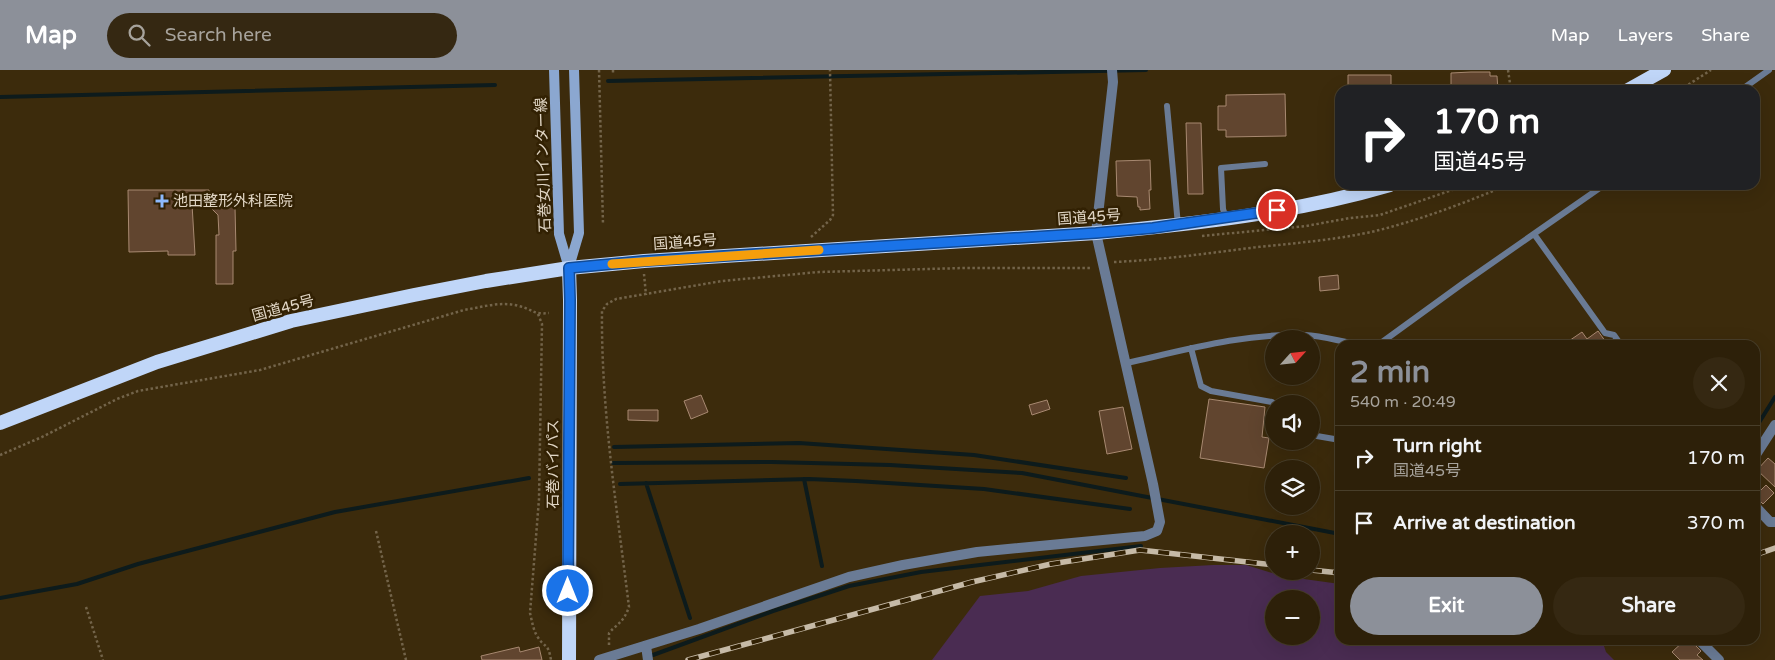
<!DOCTYPE html>
<meta charset="utf-8">
<style>
:root{--surface:#2d2009;--page:#352812;--text:#f1f3f6;--muted:#a7a39c;--line:#483e2a;--accent:#8c9099}
body{margin:0;font-family:"Varela Round","Noto Sans JP",sans-serif;background:var(--page);color:var(--text);height:100vh;display:flex;flex-direction:column;font-size:19px;white-space:nowrap}
*{box-sizing:border-box;margin:0}
p{font-size:16px;color:var(--muted)}
.icon{flex:none;width:28px;height:28px;fill:none;stroke:currentColor;stroke-width:2;stroke-linecap:round;stroke-linejoin:round}
.map{position:relative;flex:1;overflow:hidden}
.sheet{position:absolute;left:1335px;top:270px;width:425px;height:305px;display:flex;flex-direction:column;background:var(--surface);border-radius:15px;box-shadow:0 5px 20px #0002,0 0 0 1px var(--line)}
.sheet>*{flex:none}
.top-card{position:absolute;left:1335px;top:15px;width:425px;height:105px;border-radius:15px;box-shadow:0 5px 20px #0002,0 0 0 1px var(--line);background:#202124;color:#fff;overflow:hidden}
.needle{width:32px;rotate:63deg}
.tools{position:absolute;left:1265px;top:260px;display:grid;gap:10px}
.tools a{display:grid;place-items:center;width:55px;height:55px;border-radius:50%;background:var(--surface);box-shadow:0 5px 20px #0002,0 0 0 1px var(--line);font-size:25px}
.pin{position:absolute;display:grid;place-items:center;width:42px;height:42px;color:#fff;margin:-21px;border:2px solid #fff;border-radius:50%;box-shadow:0 1px 5px #0007}
.me{position:absolute;width:55px;margin:-28px;rotate:0deg;stroke-linejoin:round;filter:drop-shadow(0 0 4px #0008)}
.turn{display:flex;align-items:center;gap:18px;height:105px;padding:0 15px;font-size:22px}
.turn .icon{width:65px;height:65px;stroke-width:2.5}
.turn b{display:block;font-size:35px;line-height:42px}
.round{display:grid;place-items:center;flex:none;width:52px;height:52px;border-radius:26px;background:var(--page)}
.overview{display:flex;align-items:center;justify-content:space-between;height:85px;padding:0 15px}
h1{font-size:30px;font-weight:700;line-height:38px;color:var(--accent)}
.cta{display:flex;gap:10px;margin-top:auto;padding:10px 15px}
.cta a{flex:1;height:58px;border-radius:30px;background:var(--accent);color:#fff;font-size:20px;font-weight:700;line-height:58px;text-align:center}
.cta a+a{background:var(--page);color:var(--text)}
ul{padding:0;list-style:none}
li{display:flex;align-items:center;gap:15px;height:65px;padding:0 15px;border-top:1px solid var(--line)}
li div{flex:1}
li b{display:block;font-size:19px}
li em{font-style:normal}
header{display:flex;align-items:center;gap:30px;box-sizing:border-box;height:70px;padding:0 25px;background:var(--accent);color:#fff}
header strong{font-size:24px}
nav{display:flex;gap:28px;margin-inline-start:auto;font-size:18px}
.search{width:350px;height:45px;background:var(--page);display:flex;align-items:center;gap:12px;box-sizing:border-box;padding:0 18px;border-radius:28px;color:var(--muted);font-size:19px}
.map>svg:first-child{display:block}
.green{fill:#4a2c52;fill-rule:evenodd}
.lines{fill:none;stroke-linecap:round;stroke-linejoin:round}
.stream{stroke:#0d1b1c;stroke-width:4}
.building{fill:#61452f;stroke:#a88971}
.path{stroke:#73644a;stroke-width:2.5;stroke-dasharray:2.5 2.5;stroke-linecap:butt}
.service{stroke:#6a7b95;stroke-width:6}
.minor{stroke:#6a7b95;stroke-width:10}
.secondary{stroke:#8ba7d0;stroke-width:10}
.trunk{stroke:#c0d6f8;stroke-width:14}
.rail-casing{stroke:#c6baa7;stroke-width:5.5}
.rail{stroke:#322103;stroke-width:4;stroke-dasharray:11;stroke-linecap:butt}
.route-casing{stroke:#114b97;stroke-width:12}
.route{stroke:#1a73e8;stroke-width:9}
.slow{stroke:#f59e0b;stroke-width:9}
.poi-dot{fill:#8db9fc;stroke:#322103;stroke-width:2}
.labels{text-anchor:middle;stroke-width:5;stroke-linejoin:round;paint-order:stroke}
.street-label{font-size:15px;fill:#e0d5c4;stroke:#322103}
.poi-label{font-size:15px;fill:#e0d5c4;stroke:#322103;text-anchor:start}
</style>
<header>
<strong>Map</strong>
<div class="search"><svg class="icon" aria-label="search" viewBox="0 0 24 24"><circle cx="10" cy="10" r="6"/><path d="M15 15l6 6"/></svg>Search here</div>
<nav><a>Map</a><a>Layers</a><a>Share</a></nav>
</header>
<div class="map">
<svg width="1775" height="590" viewBox="0 0 1775 590">
<rect width="100%" height="100%" fill="#3c2b0c"/>
<path class="green" d="M 1213,495 L 1246,495 L 1282,506 L 1340,514 L 1340,570 L 1602,570 L 1606,582 L 1614,590 L 932,590 L 980,526 L 1028,521 L 1081,506 L 1160,498 ZM 1274,529 L 1311,529 L 1311,566 L 1274,566 Z"/>
<g class="lines">
<path class="stream" d="M 608,11 L 1146,0
M 0,27 L 495,15
M 1755,359 L 1775,327
M 614,377 L 799,373 L 974,385 L 1126,408
M 613,393 L 772,392 L 890,395 L 1022,403 L 1340,464
M 804,409 L 822,496
M 646,413 L 690,548
M 620,414 L 809,409 L 856,411 L 984,419 L 1130,439
M 0,528 L 77,514 L 138,494 L 335,442 L 529,408
M 653,585 L 773,541 L 849,516 L 921,502 L 1141,476"/>
</g>
<path class="building" d="M 1471,2 L 1490,2 L 1490,6 L 1497,6 L 1498,20 L 1479,20 L 1478,15 L 1451,15 L 1451,3 Z
M 1348,5 L 1391,5 L 1391,20 L 1369,20 L 1369,16 L 1348,16 Z
M 1285,24 L 1286,66 L 1226,67 L 1226,60 L 1218,60 L 1218,36 L 1226,36 L 1226,25 Z
M 1186,53 L 1201,53 L 1203,124 L 1188,124 Z
M 1150,90 L 1151,120 L 1149,120 L 1150,139 L 1140,140 L 1140,137 L 1138,137 L 1137,127 L 1117,126 L 1116,91 Z
M 128,120 L 209,120 L 209,134 L 192,134 L 195,185 L 168,185 L 168,181 L 129,182 Z
M 223,126 L 235,137 L 236,181 L 233,181 L 233,214 L 216,214 L 216,165 L 219,165 L 218,145 L 211,138 Z
M 1338,205 L 1339,219 L 1320,221 L 1319,207 Z
M 1598,261 L 1608,275 L 1563,275 L 1582,262 L 1587,269 Z
M 701,325 L 708,342 L 691,349 L 684,331 Z
M 1209,329 L 1265,337 L 1262,367 L 1269,368 L 1264,398 L 1200,388 Z
M 1047,330 L 1050,339 L 1032,345 L 1029,335 Z
M 1123,337 L 1132,379 L 1107,384 L 1099,341 Z
M 628,340 L 658,340 L 658,351 L 628,350 Z
M 1768,388 L 1775,394 L 1775,417 L 1757,400 Z
M 1766,415 L 1774,423 L 1763,434 L 1755,426 Z
M 1685,570 L 1690,570 L 1701,581 L 1697,585 L 1703,590 L 1680,590 L 1672,582 Z
M 519,577 L 520,582 L 539,577 L 542,590 L 482,590 L 481,586 Z"/>
<g class="lines">
<path class="path" d="M 599,0 L 603,154
M 613,0 L 613,5
M 1508,0 L 1511,20
M 1680,20 L 1711,0
M 1202,166 L 1306,156 L 1350,148 L 1380,145 L 1452,120 L 1460,115
M 811,167 L 830,150 L 833,145 L 830,0
M 1114,192 C 1162,190 1210,183 1258,177 C 1296,173 1334,170 1371,162 C 1418,151 1464,133 1508,115
M 644,204 L 646,225
M 538,244 L 542,254 L 539,429 L 530,543 C 532,551 533,559 537,566 C 545,579 548,572 551,590
M 0,385 L 42,367 L 117,329 L 138,321 L 260,300 L 464,240 C 482,237 501,231 519,236 C 532,239 533,245 549,243
M 376,461 L 406,590
M 86,537 L 103,590
M 609,575 L 609,563 C 619,552 623,553 629,537 C 617,439 601,340 602,241 L 607,234 L 616,229 L 722,211 L 819,202 L 964,198 L 1092,198"/>
<path class="service" d="M 1741,20 L 1769,0
M 1167,36 L 1178,155
M 1226,148 L 1223,139 L 1221,98 L 1265,94
M 1534,164 L 1605,263 L 1614,265 L 1621,275
M 1378,275 L 1462,214 L 1604,115
M 1191,278 L 1201,316 L 1211,321 L 1272,332 L 1275,334
M 1127,293 C 1185,280 1244,263 1305,265 C 1325,266 1345,273 1365,275
M 1311,365 L 1340,370"/>
<path class="minor" d="M 1755,386 L 1775,355
M 1755,436 L 1770,452 L 1775,452
M 1699,570 L 1719,590
M 646,576 L 648,590
M 599,590 L 699,559 L 849,507 L 903,495 L 977,482 L 1145,466 L 1157,461 L 1160,452 L 1153,414 L 1096,163 L 1113,12 L 1112,0"/>
<path class="secondary" d="M 554,0 L 559,164 L 569,198
M 569,197 L 579,163 L 574,0"/>
<path class="trunk" d="M 1628,20 L 1664,0
M 569,198 L 570,230 L 569,590
M 0,353 L 157,292 L 291,251 L 414,225 L 486,211 L 569,198 L 644,191 L 1096,163 C 1194,154 1295,143 1390,115"/>
<defs>
<path id="rail" d="M 1755,485 L 1775,478
M 1311,500 L 1340,503
M 688,590 L 972,512 L 1051,494 L 1140,480 L 1274,495"/>
</defs>
<use href="#rail" class="rail-casing"/>
<use href="#rail" class="rail"/>
</g>
<g class="lines">
<defs>
<path id="route" d="M 568,521 L 570,230 L 569,198 L 644,191 L 1096,163 L 1153,158 L 1277,140"/>
</defs>
<use href="#route" class="route-casing"/>
<use href="#route" class="route"/>
<path class="slow" d="M 612,194 L 819,180"/>
</g>
<path class="poi-dot" d="M159.5 123.5h5v5h5v5h-5v5h-5v-5h-5v-5h5z"/>
<g class="labels">
<g class="street-label">
<text transform="translate(543 95) rotate(-92)" y="5">石巻女川インター線</text>
<text transform="translate(1089 147) rotate(-4)" y="5">国道45号</text>
<text transform="translate(685 172) rotate(-4)" y="5">国道45号</text>
<text transform="translate(283 238) rotate(-15)" y="5">国道45号</text>
<text transform="translate(553 394) rotate(-90)" y="5">石巻バイパス</text>
</g>
<g class="poi-label">
<text x="173" y="136">池田整形外科医院</text>
</g>
</g>
</svg>
<div class="tools">
<a><svg class="needle" viewBox="-14 -14 28 28"><path d="M0-13l5 13h-10z" fill="#e53935"/><path d="M0 13l5-13h-10z" fill="#a7a39c"/></svg></a>
<a><svg class="icon" aria-label="sound" viewBox="0 0 24 24"><path d="M4 9h4l5-4v14l-5-4H4zM17 9q2 3 0 6"/></svg></a>
<a><svg class="icon" aria-label="layers" viewBox="0 0 24 24"><path d="M12 4l9 5-9 5-9-5zM3 14l9 5 9-5"/></svg></a>
<a>+</a>
<a>−</a>
</div>
<div class="pin" style="left:1277px;top:140px;background:#d93025"><svg class="icon" aria-label="arrive" viewBox="0 0 24 24"><path d="M6 21V4h12l-3 4 3 4H6"/></svg></div>
<svg class="me" style="left:568px;top:521px" viewBox="-20 -20 40 40"><circle r="17" fill="#1a73e8" stroke="#fff" stroke-width="3"/><path d="M0-11L8 9 0 5-8 9z" fill="#fff"/></svg>
<div class="top-card">
<div class="turn"><svg class="icon" aria-label="right" viewBox="0 0 24 24"><path d="M7 20v-9h11M14 6l5 5-5 5"/></svg><div><b>170 m</b>国道45号</div></div>
</div>
<section class="sheet">
<div class="overview"><div><h1>2 min</h1><p>540 m · 20:49</p></div><a class="round"><svg class="icon" aria-label="close" viewBox="0 0 24 24"><path d="M6 6l12 12M18 6L6 18"/></svg></a></div>
<ul>
<li><svg class="icon" aria-label="right" viewBox="0 0 24 24"><path d="M7 20v-9h11M14 6l5 5-5 5"/></svg><div><b>Turn right</b><p>国道45号</p></div><em>170 m</em></li>
<li><svg class="icon" aria-label="arrive" viewBox="0 0 24 24"><path d="M6 21V4h12l-3 4 3 4H6"/></svg><div><b>Arrive at destination</b></div><em>370 m</em></li>
</ul>
<div class="cta"><a>Exit</a><a>Share</a></div>
</section>
</div>
